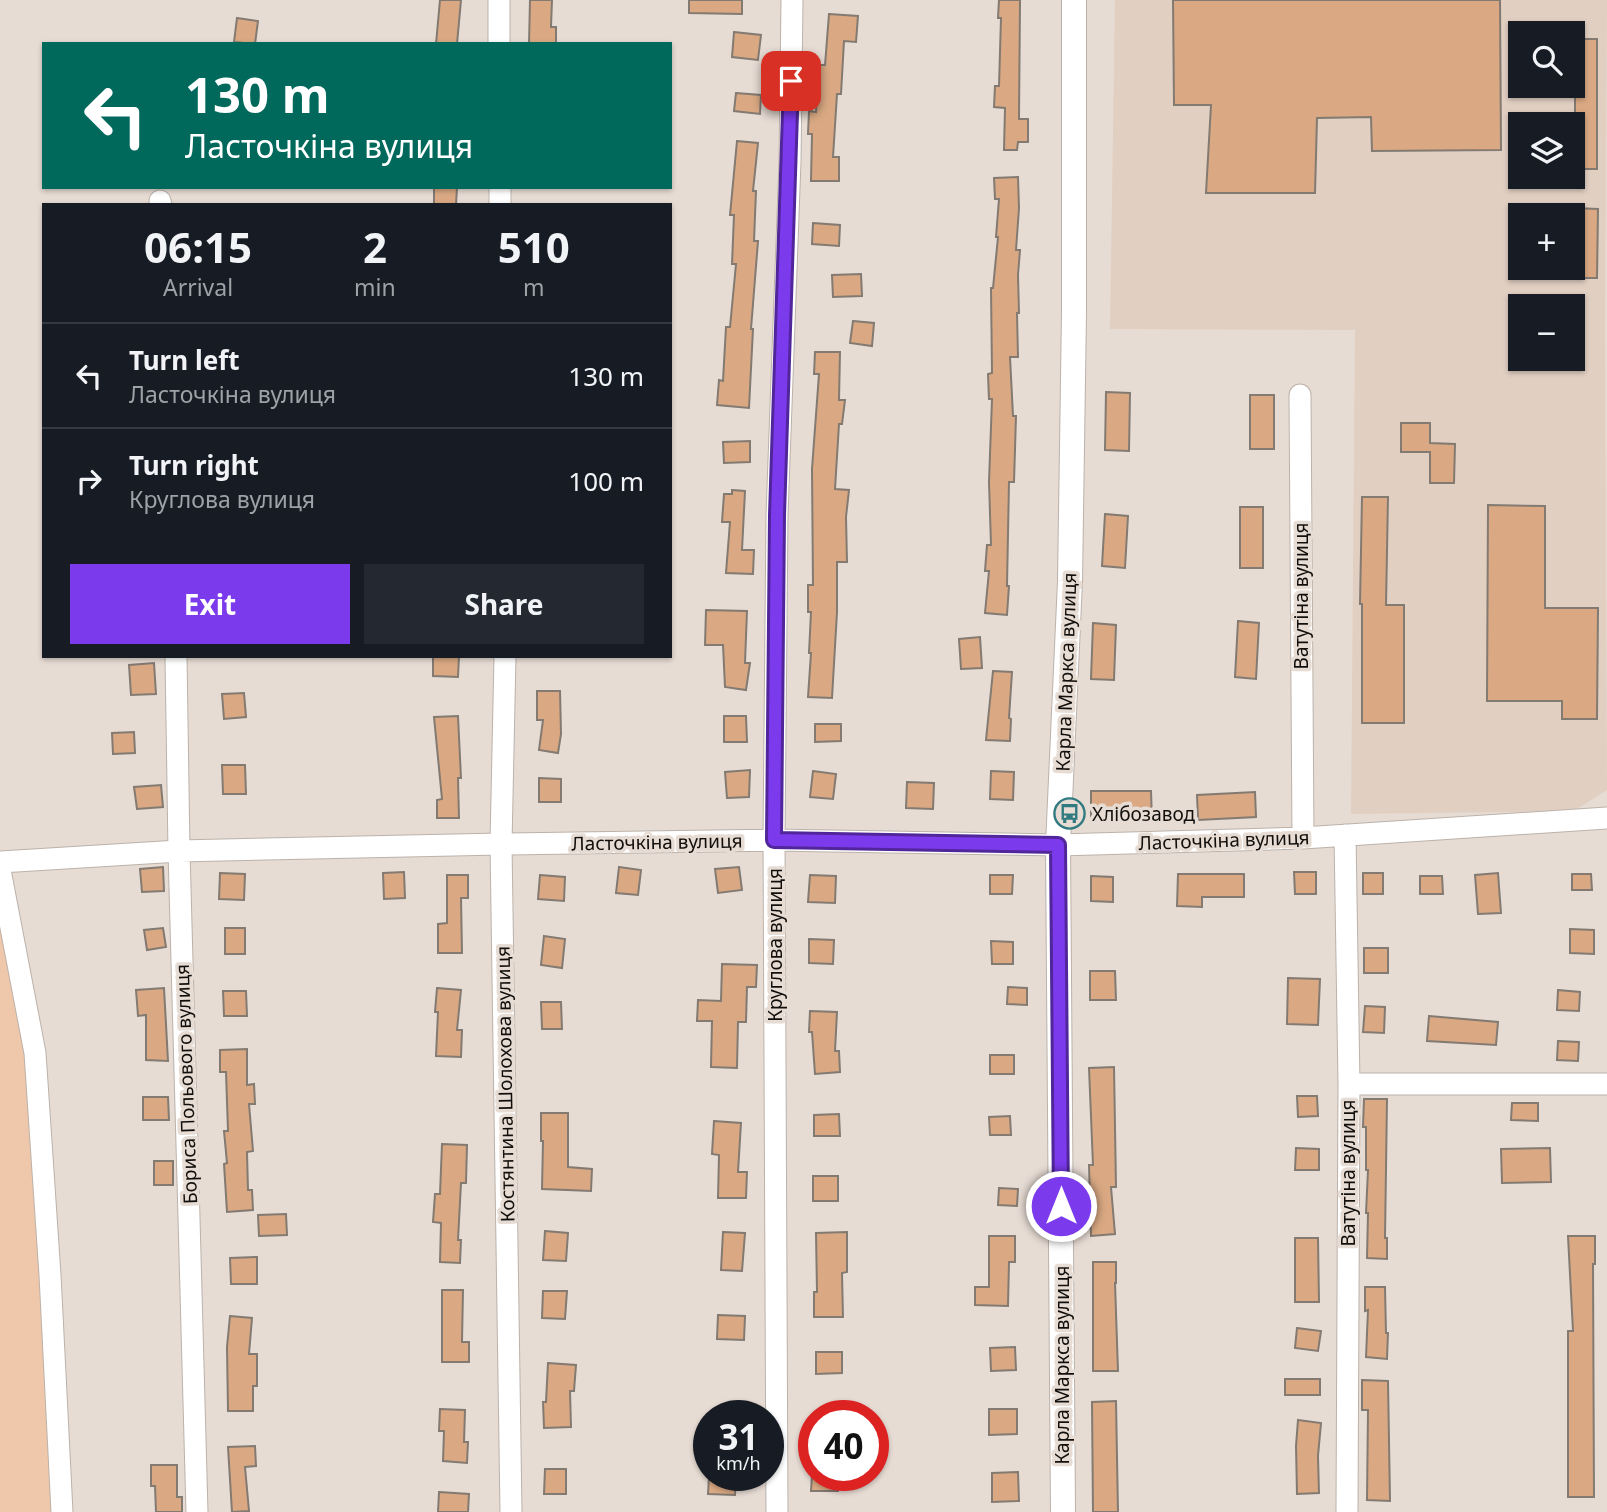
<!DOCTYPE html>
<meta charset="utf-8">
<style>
:root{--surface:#171b24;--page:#242831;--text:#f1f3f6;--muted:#9ea1a6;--line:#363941;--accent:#7c3aed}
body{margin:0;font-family:"Noto Sans",sans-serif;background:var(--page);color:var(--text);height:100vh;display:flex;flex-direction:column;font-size:26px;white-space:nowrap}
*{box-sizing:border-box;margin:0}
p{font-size:23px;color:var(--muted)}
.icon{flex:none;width:38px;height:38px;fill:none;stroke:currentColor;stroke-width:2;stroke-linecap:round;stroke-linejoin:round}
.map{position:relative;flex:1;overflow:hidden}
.drawer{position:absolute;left:42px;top:203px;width:630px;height:455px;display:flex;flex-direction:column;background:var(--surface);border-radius:0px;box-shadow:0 2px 5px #0004}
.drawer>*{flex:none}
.banner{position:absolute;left:42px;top:42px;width:630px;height:147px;border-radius:0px;box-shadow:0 2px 5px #0004;background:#00695c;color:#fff;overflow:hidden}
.fabs{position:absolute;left:1508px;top:21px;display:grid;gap:14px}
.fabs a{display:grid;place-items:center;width:77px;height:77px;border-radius:0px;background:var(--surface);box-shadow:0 2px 5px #0004;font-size:35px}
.speed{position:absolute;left:693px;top:1400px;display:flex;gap:14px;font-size:35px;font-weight:700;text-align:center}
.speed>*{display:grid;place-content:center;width:91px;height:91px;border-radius:50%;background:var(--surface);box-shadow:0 2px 5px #0004;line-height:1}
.speed small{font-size:18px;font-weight:400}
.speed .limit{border:10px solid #d22;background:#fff;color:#111}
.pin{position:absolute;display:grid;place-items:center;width:60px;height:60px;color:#fff;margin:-30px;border-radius:14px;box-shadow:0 4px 10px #0006}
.me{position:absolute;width:77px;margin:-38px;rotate:0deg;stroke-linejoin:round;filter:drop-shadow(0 0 5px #0008)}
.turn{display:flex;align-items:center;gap:24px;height:147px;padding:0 28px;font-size:32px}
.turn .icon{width:91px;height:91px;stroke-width:2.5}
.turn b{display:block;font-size:49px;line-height:60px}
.eta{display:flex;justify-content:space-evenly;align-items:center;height:119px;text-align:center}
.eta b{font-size:42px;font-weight:700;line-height:49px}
.primary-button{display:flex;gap:14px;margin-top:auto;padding:14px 28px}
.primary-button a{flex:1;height:80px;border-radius:0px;background:var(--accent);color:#fff;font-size:28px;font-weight:700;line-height:80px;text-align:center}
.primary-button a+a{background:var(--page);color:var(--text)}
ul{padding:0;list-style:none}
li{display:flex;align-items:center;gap:21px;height:105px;padding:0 28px;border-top:2px solid var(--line)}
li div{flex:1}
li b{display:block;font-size:26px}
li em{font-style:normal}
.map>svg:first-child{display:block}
.built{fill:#e1cfc2;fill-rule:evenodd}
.green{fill:#efc7aa}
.building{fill:#daa983;stroke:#837a72;stroke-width:2}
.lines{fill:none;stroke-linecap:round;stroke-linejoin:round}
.minor-casing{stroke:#bcb2aa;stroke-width:23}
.tertiary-casing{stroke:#bcb2aa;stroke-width:26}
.minor{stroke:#fff;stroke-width:21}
.tertiary{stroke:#fff;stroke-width:24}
.route-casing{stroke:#51269a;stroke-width:18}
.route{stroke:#7c3aed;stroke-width:12}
.labels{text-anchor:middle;stroke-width:7;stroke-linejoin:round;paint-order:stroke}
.street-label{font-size:19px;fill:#110e0b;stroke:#e7dcd4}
.poi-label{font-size:19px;fill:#110e0b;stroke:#e7dcd4;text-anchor:start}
</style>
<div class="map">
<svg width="1607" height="1512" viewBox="0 0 1607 1512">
<rect width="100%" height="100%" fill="#e7dcd4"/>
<path class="built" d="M 1115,0 L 1607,0 L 1605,327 L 1607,790 L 1574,811 L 1351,814 L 1355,330 L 1110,329 ZM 1521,33 L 1573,33 L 1573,86 L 1521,86 ZM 1521,124 L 1573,124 L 1573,177 L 1521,177 ZM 1521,215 L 1573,215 L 1573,268 L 1521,268 ZM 1521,306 L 1573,306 L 1573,359 L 1521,359 Z"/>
<path class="green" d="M 0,915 L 28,1054 L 54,1512 L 0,1512 Z"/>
<path class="building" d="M 440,0 L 461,0 L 457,44 L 436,44 Z
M 530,0 L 552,0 L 551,27 L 556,27 L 556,44 L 529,44 Z
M 689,0 L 742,0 L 742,14 L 689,13 Z
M 999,0 L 1020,0 L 1019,119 L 1028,119 L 1028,142 L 1018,142 L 1017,150 L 1004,150 L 1005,108 L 994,107 L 995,86 L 999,86 L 1001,18 L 998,18 Z
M 1173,0 L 1500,0 L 1501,150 L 1372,151 L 1371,117 L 1317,118 L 1315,193 L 1206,193 L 1211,105 L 1174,105 Z
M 829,14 L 858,16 L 856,42 L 844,41 L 841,94 L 837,94 L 833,157 L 839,157 L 839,181 L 811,181 L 812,134 L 808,134 L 809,111 L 816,112 L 818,65 L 825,65 Z
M 237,18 L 258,21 L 255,44 L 234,42 Z
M 734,32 L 761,35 L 758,60 L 732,57 Z
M 1575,39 L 1597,39 L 1597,169 L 1575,169 Z
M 736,93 L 761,95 L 760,114 L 734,111 Z
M 737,141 L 758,143 L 753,191 L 756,191 L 754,241 L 758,241 L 751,329 L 753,329 L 749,408 L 717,405 L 719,380 L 723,381 L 726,327 L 730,327 L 736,264 L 732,264 L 734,215 L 730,215 Z
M 1018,177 L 1019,208 L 1016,250 L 1020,250 L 1018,275 L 1019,313 L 1017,313 L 1018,357 L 1010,357 L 1013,416 L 1016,416 L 1014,482 L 1009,482 L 1007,586 L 1009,586 L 1007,615 L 985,613 L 989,571 L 985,571 L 987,545 L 991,545 L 989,482 L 992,399 L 989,399 L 988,374 L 992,373 L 991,288 L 993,288 L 998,237 L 996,237 L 999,199 L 995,199 L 994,178 Z
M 434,187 L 457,187 L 456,205 L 434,205 Z
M 1573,208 L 1598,209 L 1597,278 L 1573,278 Z
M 813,223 L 840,225 L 839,246 L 812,244 Z
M 861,274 L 862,296 L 833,297 L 832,275 Z
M 853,321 L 874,323 L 872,346 L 850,343 Z
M 815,352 L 840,352 L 839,400 L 845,400 L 842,424 L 839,424 L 835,489 L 849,490 L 846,517 L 847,562 L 837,562 L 837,612 L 832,698 L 808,697 L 811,653 L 809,653 L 811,612 L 808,612 L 808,585 L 813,585 L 812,469 L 819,374 L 814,374 Z
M 1106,392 L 1130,393 L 1129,451 L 1105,450 Z
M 1250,395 L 1274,395 L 1274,449 L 1250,449 Z
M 1401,423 L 1430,423 L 1430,443 L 1455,444 L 1454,483 L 1430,483 L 1430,452 L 1401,452 Z
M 750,441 L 750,462 L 724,463 L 723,442 Z
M 732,490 L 745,491 L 742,550 L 754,550 L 753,574 L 726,573 L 730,522 L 722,522 L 724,494 L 732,494 Z
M 1362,497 L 1388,497 L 1386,605 L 1404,605 L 1404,723 L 1362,723 L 1362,604 L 1360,604 Z
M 1488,505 L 1545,506 L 1545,608 L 1598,608 L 1597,719 L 1562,719 L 1562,701 L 1487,701 Z
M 1240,507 L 1263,507 L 1263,568 L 1240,568 Z
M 1105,514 L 1128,516 L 1125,568 L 1102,566 Z
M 706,610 L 747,611 L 745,663 L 750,663 L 746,690 L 725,687 L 723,645 L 705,645 Z
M 1238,621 L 1259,623 L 1256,679 L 1235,677 Z
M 1093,623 L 1116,625 L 1114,680 L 1091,679 Z
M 980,637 L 982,668 L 961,669 L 959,639 Z
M 433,656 L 459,656 L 458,677 L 433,676 Z
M 154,663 L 156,694 L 131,695 L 129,665 Z
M 993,671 L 1012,672 L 1009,718 L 1011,719 L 1010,741 L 986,740 Z
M 537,691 L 560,691 L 561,734 L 558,753 L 539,750 L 543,720 L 537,720 Z
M 244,693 L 246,717 L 224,719 L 222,694 Z
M 458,716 L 461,778 L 458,778 L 459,818 L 437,818 L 437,800 L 442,799 L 434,717 Z
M 724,716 L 746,716 L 747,742 L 724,742 Z
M 815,724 L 841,724 L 841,741 L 815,742 Z
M 134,732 L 135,753 L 113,754 L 112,733 Z
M 222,765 L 245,765 L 246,794 L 223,794 Z
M 750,770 L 749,797 L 727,798 L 725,772 Z
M 813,771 L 836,774 L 833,799 L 810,797 Z
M 991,771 L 1014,772 L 1013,800 L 990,799 Z
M 539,778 L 561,779 L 561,802 L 539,802 Z
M 907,782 L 934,783 L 933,809 L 906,808 Z
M 161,785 L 163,807 L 137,809 L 134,787 Z
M 1091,791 L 1151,791 L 1152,820 L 1091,821 Z
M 1255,792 L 1256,817 L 1198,820 L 1197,795 Z
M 163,867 L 164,891 L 142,892 L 140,869 Z
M 619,867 L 641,870 L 638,895 L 616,893 Z
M 739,867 L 742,890 L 718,893 L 715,869 Z
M 404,872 L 405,898 L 384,899 L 383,873 Z
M 1294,872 L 1316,872 L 1316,894 L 1295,894 Z
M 220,873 L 245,874 L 244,900 L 219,899 Z
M 1363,873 L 1383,873 L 1383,894 L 1363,894 Z
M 1498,873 L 1501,913 L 1478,914 L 1475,875 Z
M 1178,874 L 1244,874 L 1244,897 L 1202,897 L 1202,907 L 1177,906 Z
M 1572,874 L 1591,874 L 1592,890 L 1572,890 Z
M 447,875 L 468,875 L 468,898 L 461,898 L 462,953 L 438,953 L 438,924 L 447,923 Z
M 540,875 L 565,877 L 564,901 L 538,899 Z
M 810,875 L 836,876 L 835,903 L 808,902 Z
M 990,875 L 1013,875 L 1012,894 L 990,894 Z
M 1091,876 L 1113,877 L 1113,902 L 1091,901 Z
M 1420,876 L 1442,876 L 1443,894 L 1420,894 Z
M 163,928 L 166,947 L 147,950 L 144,930 Z
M 225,928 L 245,928 L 245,954 L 225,954 Z
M 1570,929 L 1594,930 L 1594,954 L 1570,953 Z
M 544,936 L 565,939 L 562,968 L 541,965 Z
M 809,939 L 834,940 L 833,964 L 809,963 Z
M 991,941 L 1013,942 L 1013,964 L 992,964 Z
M 1364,948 L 1388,948 L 1388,973 L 1364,973 Z
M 722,964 L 757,965 L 756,987 L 747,987 L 746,1022 L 738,1022 L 737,1068 L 711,1067 L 712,1021 L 697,1021 L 698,1000 L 721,1001 Z
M 1090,971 L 1115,971 L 1116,1000 L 1090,1000 Z
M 1288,978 L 1320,979 L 1318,1025 L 1287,1024 Z
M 1008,987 L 1027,988 L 1027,1005 L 1007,1004 Z
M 164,988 L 168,1061 L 146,1060 L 146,1015 L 138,1016 L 136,990 Z
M 437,988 L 461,990 L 457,1030 L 462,1030 L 461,1057 L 436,1056 L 438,1012 L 435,1012 Z
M 1558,990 L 1580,992 L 1579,1011 L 1557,1010 Z
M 223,991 L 246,991 L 247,1016 L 224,1016 Z
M 541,1002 L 561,1002 L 562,1029 L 542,1029 Z
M 1365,1006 L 1385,1007 L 1384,1033 L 1363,1032 Z
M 810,1011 L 837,1012 L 835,1051 L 839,1051 L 840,1072 L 815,1074 L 812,1032 L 809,1032 Z
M 1429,1016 L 1498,1022 L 1496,1045 L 1427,1041 Z
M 1558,1041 L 1579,1042 L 1578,1061 L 1557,1060 Z
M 247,1049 L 247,1085 L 254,1084 L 255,1104 L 249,1104 L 253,1151 L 247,1152 L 248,1190 L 252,1190 L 253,1210 L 227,1212 L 224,1164 L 227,1163 L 224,1131 L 228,1131 L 226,1072 L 220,1072 L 220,1050 Z
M 990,1055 L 1014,1055 L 1014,1074 L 990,1074 Z
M 1114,1067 L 1116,1187 L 1111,1187 L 1115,1234 L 1091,1236 L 1089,1165 L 1093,1165 L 1089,1068 Z
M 1297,1096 L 1317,1096 L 1318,1116 L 1298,1117 Z
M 143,1097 L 168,1097 L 169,1120 L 143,1120 Z
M 1364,1099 L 1387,1099 L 1385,1238 L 1387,1238 L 1387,1259 L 1367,1258 L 1368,1213 L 1366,1213 L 1368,1170 L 1366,1170 L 1366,1127 L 1363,1127 Z
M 1512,1103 L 1538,1103 L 1538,1121 L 1511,1120 Z
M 541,1113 L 568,1113 L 568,1167 L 592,1169 L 591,1191 L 542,1189 L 543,1141 L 541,1141 Z
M 839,1114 L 840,1136 L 814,1136 L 814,1115 Z
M 1010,1116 L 1011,1135 L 990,1135 L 989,1117 Z
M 714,1121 L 741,1123 L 738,1172 L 747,1172 L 746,1198 L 718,1198 L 719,1155 L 712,1154 Z
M 442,1144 L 467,1145 L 466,1183 L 461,1183 L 458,1240 L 461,1240 L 460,1263 L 440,1262 L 441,1223 L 433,1222 L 435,1194 L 440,1194 Z
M 1296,1148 L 1319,1149 L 1319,1170 L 1295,1170 Z
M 1550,1148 L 1551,1182 L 1502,1183 L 1501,1149 Z
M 154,1161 L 173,1161 L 173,1185 L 154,1185 Z
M 813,1176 L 838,1176 L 838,1201 L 813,1201 Z
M 999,1188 L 1018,1189 L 1017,1206 L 998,1205 Z
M 286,1214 L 287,1235 L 259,1236 L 258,1215 Z
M 545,1231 L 568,1233 L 566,1261 L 543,1260 Z
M 723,1232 L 745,1233 L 742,1271 L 721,1270 Z
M 847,1232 L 847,1272 L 842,1273 L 843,1317 L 814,1317 L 814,1292 L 817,1292 L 816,1233 Z
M 989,1236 L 1015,1236 L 1015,1262 L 1009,1262 L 1008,1306 L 975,1305 L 975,1287 L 989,1287 Z
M 1568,1236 L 1595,1236 L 1595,1264 L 1593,1264 L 1594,1497 L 1568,1497 L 1568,1331 L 1573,1331 Z
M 1295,1238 L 1318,1238 L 1319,1302 L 1295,1302 Z
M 257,1257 L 257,1284 L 231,1284 L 230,1258 Z
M 1093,1262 L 1116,1262 L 1116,1283 L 1115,1283 L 1118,1371 L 1093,1371 Z
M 1365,1287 L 1385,1287 L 1386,1333 L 1388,1333 L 1387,1359 L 1366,1357 L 1368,1310 L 1365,1311 Z
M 442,1290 L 463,1290 L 462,1342 L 469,1342 L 469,1362 L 442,1362 Z
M 543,1291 L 567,1291 L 565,1319 L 542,1318 Z
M 718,1315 L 745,1316 L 744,1340 L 717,1339 Z
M 230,1316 L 252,1318 L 249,1354 L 257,1354 L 257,1386 L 253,1386 L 253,1411 L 228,1411 L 227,1347 Z
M 1297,1328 L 1321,1331 L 1318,1351 L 1295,1348 Z
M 1015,1347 L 1016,1370 L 991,1371 L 990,1348 Z
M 816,1352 L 842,1352 L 842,1373 L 816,1374 Z
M 548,1363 L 576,1365 L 574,1391 L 570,1391 L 571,1427 L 544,1428 L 543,1402 L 546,1402 Z
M 1285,1379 L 1320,1379 L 1320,1395 L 1285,1395 Z
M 1362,1380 L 1388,1381 L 1390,1501 L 1367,1500 L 1368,1410 L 1362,1410 Z
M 1116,1401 L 1118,1512 L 1093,1512 L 1092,1402 Z
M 440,1409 L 465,1410 L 464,1442 L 468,1442 L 467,1463 L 443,1461 L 444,1431 L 439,1431 Z
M 989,1409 L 1017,1409 L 1017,1434 L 989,1435 Z
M 1298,1420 L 1321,1423 L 1318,1456 L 1319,1493 L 1297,1494 L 1296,1446 Z
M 255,1446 L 256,1466 L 245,1467 L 249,1511 L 232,1512 L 228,1447 Z
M 151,1465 L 177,1465 L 177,1497 L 182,1497 L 182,1512 L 156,1512 L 155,1486 L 151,1486 Z
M 545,1469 L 566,1469 L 566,1494 L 544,1494 Z
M 1018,1472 L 1019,1501 L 992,1502 L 992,1473 Z
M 709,1475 L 736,1475 L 735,1495 L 708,1494 Z
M 812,1475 L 839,1475 L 838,1491 L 811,1491 Z
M 439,1492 L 469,1494 L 468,1512 L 438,1512 Z"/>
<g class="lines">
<defs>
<path id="minor" d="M 499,0 L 499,44
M 500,187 L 500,205
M 160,201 L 161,205
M 1300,395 L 1303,838
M 176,656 L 179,851 L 197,1512
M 505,656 L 501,844 L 511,1512
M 1345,835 L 1349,1084 L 1347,1512
M 0,862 L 179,851 L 501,844 L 774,840 L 1058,845 L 1303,838 L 1607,818
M 0,870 L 35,1053 L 50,1275 L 62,1512
M 1349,1084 L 1607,1084
M 777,1512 L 774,840 L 777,515 L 790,161 L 792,0"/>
<path id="tertiary" d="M 1063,1512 L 1058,845 L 1070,581 L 1074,312 L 1074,0"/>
</defs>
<use href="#minor" class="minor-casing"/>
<use href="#tertiary" class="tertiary-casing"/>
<use href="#minor" class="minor"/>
<use href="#tertiary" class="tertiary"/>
</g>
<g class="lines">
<defs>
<path id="route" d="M 791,81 L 777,515 L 774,840 L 1058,845 L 1061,1206"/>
</defs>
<use href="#route" class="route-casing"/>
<use href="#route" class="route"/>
</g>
<defs>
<symbol id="bus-ring" viewBox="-11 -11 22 22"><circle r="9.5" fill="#e7dcd4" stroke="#317a7f" stroke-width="1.5"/><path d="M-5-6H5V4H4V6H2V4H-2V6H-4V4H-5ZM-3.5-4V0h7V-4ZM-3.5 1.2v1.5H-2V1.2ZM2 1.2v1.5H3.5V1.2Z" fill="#317a7f"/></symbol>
</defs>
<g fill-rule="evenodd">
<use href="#bus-ring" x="1052" y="796" width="35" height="35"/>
</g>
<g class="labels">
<g class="street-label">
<text transform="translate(1301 596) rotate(-90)" y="7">Ватутіна вулиця</text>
<text transform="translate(1066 672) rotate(-88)" y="7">Карла Маркса вулиця</text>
<text transform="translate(1224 840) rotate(-2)" y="7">Ласточкіна вулиця</text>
<text transform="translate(657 842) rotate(-1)" y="7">Ласточкіна вулиця</text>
<text transform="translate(775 945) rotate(-90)" y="7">Круглова вулиця</text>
<text transform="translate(186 1084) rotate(-92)" y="7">Бориса Польового вулиця</text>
<text transform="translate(505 1084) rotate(-91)" y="7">Костянтина Шолохова вулиця</text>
<text transform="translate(1348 1173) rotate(-90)" y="7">Ватутіна вулиця</text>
<text transform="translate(1062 1365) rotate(-90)" y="7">Карла Маркса вулиця</text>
</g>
<g class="poi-label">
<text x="1092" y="821">Хлібозавод</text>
</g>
</g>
</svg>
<div class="fabs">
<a><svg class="icon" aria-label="search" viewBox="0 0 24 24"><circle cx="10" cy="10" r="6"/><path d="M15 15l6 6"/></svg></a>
<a><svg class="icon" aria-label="layers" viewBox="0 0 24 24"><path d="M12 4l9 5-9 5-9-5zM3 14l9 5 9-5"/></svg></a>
<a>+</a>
<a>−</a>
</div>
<div class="speed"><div>31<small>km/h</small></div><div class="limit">40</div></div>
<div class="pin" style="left:791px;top:81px;background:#d93025"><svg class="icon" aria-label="arrive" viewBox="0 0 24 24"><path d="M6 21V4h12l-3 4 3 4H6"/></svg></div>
<svg class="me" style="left:1061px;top:1206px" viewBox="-20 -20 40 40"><circle r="17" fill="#7c3aed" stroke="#fff" stroke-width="3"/><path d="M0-11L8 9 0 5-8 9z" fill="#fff"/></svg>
<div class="banner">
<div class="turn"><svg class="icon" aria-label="left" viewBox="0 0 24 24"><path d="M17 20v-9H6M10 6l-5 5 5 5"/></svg><div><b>130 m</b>Ласточкіна вулиця</div></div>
</div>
<section class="drawer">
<div class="eta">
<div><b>06:15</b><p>Arrival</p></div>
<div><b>2</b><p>min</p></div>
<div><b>510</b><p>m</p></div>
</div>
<ul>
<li><svg class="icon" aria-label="left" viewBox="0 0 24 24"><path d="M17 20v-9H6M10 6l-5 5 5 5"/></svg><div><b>Turn left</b><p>Ласточкіна вулиця</p></div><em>130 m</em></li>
<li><svg class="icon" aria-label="right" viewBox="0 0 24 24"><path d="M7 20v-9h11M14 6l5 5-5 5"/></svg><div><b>Turn right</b><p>Круглова вулиця</p></div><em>100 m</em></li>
</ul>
<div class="primary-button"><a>Exit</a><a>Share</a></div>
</section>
</div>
